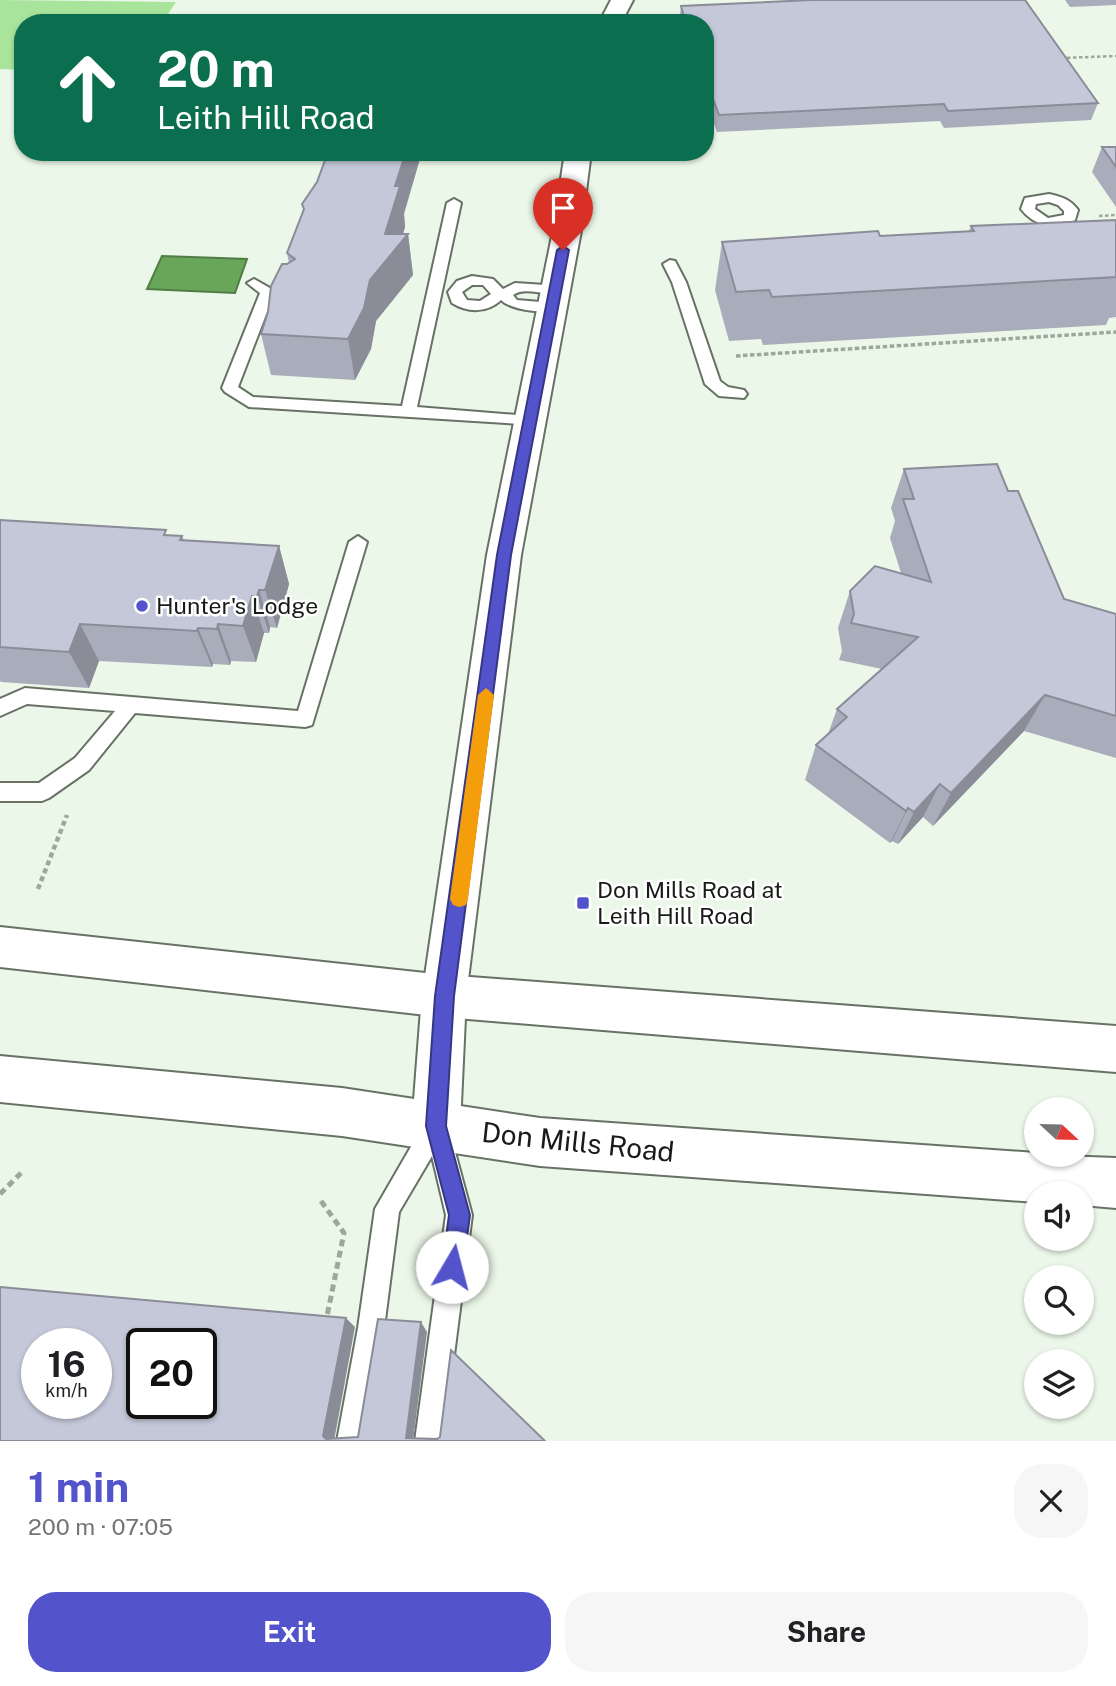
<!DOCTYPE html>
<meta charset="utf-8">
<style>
:root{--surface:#fff;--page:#f6f6f6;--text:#202124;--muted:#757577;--accent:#5354cb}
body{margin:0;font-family:"Public Sans",sans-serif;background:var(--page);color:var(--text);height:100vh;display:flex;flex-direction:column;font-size:26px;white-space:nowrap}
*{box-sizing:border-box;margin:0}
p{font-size:23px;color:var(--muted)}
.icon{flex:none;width:38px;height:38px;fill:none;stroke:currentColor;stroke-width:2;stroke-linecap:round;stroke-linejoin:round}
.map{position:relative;height:1441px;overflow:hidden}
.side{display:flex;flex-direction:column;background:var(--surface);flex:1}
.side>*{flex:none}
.banner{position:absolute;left:14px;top:14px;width:700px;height:147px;border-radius:28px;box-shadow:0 2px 5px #0004;background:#0b6e4f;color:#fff;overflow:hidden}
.needle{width:46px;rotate:112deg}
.buttons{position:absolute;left:1024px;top:1097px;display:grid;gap:14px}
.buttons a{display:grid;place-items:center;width:70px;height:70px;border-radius:50%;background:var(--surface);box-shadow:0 2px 5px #0004;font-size:35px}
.speed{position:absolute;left:21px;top:1328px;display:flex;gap:14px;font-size:35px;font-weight:700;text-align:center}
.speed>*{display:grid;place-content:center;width:91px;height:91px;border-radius:50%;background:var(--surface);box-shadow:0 2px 5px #0004;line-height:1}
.speed small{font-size:18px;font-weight:400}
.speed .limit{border:4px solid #111;border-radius:10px;background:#fff;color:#111}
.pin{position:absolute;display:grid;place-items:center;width:60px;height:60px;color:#fff;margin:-72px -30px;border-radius:50% 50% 50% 0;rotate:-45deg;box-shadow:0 0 7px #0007}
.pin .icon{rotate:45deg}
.me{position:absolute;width:77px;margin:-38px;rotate:8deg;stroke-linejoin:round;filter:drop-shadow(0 0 5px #0008)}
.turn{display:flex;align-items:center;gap:24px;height:147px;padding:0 28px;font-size:32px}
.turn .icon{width:91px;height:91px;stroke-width:2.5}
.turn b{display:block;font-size:49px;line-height:60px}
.round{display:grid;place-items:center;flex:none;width:74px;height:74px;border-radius:28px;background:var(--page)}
.summary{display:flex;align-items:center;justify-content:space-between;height:119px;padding:0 28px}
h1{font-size:42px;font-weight:700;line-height:52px;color:var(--accent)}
.button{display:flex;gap:14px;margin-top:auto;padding:14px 28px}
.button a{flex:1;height:80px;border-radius:28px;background:var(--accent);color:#fff;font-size:28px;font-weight:700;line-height:80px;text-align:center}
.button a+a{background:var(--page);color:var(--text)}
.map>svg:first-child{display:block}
.green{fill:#a9e49c}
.water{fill:#68a65a;stroke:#507d46;stroke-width:2}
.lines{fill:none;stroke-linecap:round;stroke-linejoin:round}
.service-casing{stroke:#677265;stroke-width:4}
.minor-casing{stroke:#677265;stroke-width:4}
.secondary-casing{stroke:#677265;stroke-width:4}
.path-far3{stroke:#9ea79b;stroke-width:2.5;stroke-dasharray:3.5 2.5;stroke-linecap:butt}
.path-far2{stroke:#9ea79b;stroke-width:3.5;stroke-dasharray:4.5 2.5;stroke-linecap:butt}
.path-far1{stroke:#9ea79b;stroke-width:4.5;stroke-dasharray:5 3.5;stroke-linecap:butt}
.path{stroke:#9ea79b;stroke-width:5;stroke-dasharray:7 4.5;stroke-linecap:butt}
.service{fill:#fff;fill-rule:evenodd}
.minor{fill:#fff;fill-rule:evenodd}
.secondary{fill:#fff;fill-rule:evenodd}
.wall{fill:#a9acbb}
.shaded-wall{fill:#8a8c98}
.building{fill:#c5c8d9;stroke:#8a8c98;stroke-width:2;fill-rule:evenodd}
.route{fill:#5354cb;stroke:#363784;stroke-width:2}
.slow{fill:#f59e0b}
.poi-dot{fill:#5354cb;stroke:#fff;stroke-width:2.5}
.labels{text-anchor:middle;stroke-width:5;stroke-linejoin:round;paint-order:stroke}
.poi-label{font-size:23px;fill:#181c17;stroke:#fff;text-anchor:start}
.near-street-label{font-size:28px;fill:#181c17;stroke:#fff}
</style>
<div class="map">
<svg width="1116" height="1441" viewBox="0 0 1116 1441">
<rect width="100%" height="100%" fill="#ebf7e8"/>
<path class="green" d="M 0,0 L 176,2 L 162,23 L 23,23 L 23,70 L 0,69 Z"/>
<path class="water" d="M 162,256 L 247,259 L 235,293 L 147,289 Z"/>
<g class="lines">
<defs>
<path id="service" d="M 1049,194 C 1062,197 1070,199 1078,210 L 1075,220 C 1055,230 1035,227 1021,209 L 1025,198 ZM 1049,202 L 1058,205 L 1064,211 L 1064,215 L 1048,218 L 1035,209 L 1036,204 Z
M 454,199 L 461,203 L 417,407 L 530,416 L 538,421 L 536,425 L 249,407 L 225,392 L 222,388 L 260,293 L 247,283 L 254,279 L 275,291 L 238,387 L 253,397 L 402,406 L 447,203 Z
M 670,260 L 675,261 L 686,282 L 720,381 L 728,387 L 744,390 L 747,394 L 744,398 L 719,396 L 705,384 L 672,282 L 663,264 Z
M 472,276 L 493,279 L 503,289 L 515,283 L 561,286 L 563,289 C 550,300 527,285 513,295 L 517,300 L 552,303 L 559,307 C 549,316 511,310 501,300 C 487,313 468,313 452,303 L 448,292 L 457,281 ZM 472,285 L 483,285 L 491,294 L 480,301 L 467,300 L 462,292 Z
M 358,536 L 367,542 L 312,725 L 305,727 L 135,713 L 89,770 L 49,798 L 42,801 L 0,801 L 0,783 L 39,783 L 75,758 L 115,711 L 27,704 L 0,716 L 0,699 L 25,688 L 298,711 L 349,542 Z
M 436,1114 L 444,1118 L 448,1126 L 472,1215 L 443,1441 L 415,1441 L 446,1215 L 432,1156 L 399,1212 L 384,1328 L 365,1441 L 337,1441 L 358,1328 L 375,1209 L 427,1119 Z"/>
<path id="minor" d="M 611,0 L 633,0 L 621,23 L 599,23 Z
M 565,152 L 591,152 L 581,231 L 521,555 L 466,996 L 460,1126 L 453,1143 L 436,1150 L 419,1143 L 412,1126 L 422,996 L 487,555 L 553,231 Z"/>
<path id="secondary" d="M 0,927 L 444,975 L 1116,1026 L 1116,1072 L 444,1017 L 0,967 Z
M 0,1056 L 342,1088 L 540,1118 L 1036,1153 L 1036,1155 L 1116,1158 L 1116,1208 L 1082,1205 L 1082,1194 L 1036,1194 L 1036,1202 L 540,1166 L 342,1136 L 0,1102 Z"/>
</defs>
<use href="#service" class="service-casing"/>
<use href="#minor" class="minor-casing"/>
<use href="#secondary" class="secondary-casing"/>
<path class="path-far3" d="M 1061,58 L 1116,56
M 1099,216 L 1116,215"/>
<path class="path-far2" d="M 736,356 L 1116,332"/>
<path class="path-far1" d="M 38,889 L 67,815"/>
<path class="path" d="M 0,1194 L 21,1173
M 321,1201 L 344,1233 L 326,1321"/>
<use href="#service" class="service"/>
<use href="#minor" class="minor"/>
<use href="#secondary" class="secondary"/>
</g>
<path class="wall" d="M 1065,0 L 1116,0 L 1116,5 L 1070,7 Z
M 681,6 L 1098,103 L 1091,120 L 944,128 L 940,121 L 717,132 L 705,99 L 705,23 L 679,23 Z
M 1102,147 L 1116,147 L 1116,207 L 1092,172 Z
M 317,182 L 404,214 L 405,227 L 403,234 L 408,234 L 413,275 L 376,321 L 371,349 L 355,380 L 271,375 L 261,334 L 287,264 L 289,263 L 287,253 Z
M 971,226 L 1116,277 L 1116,317 L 1109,318 L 1106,325 L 763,345 L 761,339 L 729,341 L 715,290 L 722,242 L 880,236 L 969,231 Z
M 904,469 L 1008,491 L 1064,599 L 1116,614 L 1116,758 L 1024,731 L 933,826 L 923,817 L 898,844 L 892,841 L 890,843 L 805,780 L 816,745 L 828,734 L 837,709 L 882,669 L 839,660 L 842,651 L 838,628 L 850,591 L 901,573 L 890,538 L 895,521 L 891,508 Z
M 0,520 L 182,536 L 184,540 L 279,546 L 289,584 L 277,628 L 270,627 L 269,633 L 264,633 L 256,662 L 231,661 L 230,665 L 213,664 L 212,667 L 99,661 L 89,688 L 1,682 L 0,681 Z"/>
<path class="shaded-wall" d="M 406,152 L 422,152 L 404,214 L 405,227 L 400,243 L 408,234 L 413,275 L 376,321 L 371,349 L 355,380 L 348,339 L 370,280 L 385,234 L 395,186 Z
M 279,546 L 289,584 L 277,628 L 265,590 Z
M 259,590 L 270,627 L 269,633 L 257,596 Z
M 252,596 L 264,633 L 256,662 L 243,626 Z
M 80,624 L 99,661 L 89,688 L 69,652 Z
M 218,624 L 231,661 L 230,665 L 217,629 Z
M 198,628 L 213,664 L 212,667 L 197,631 Z
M 1045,695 L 1024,731 L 933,826 L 951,793 Z
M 940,784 L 923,817 L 898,844 L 914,812 Z
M 908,808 L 892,841 L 890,843 L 906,811 Z
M 346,1318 L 355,1327 L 334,1441 L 326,1439 L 323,1436 Z
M 421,1322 L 427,1332 L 413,1441 L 406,1438 Z"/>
<path class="building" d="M 811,0 L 1025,0 L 1098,103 L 948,111 L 944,104 L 719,115 L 705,77 L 705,23 L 686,23 L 681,6 Z
M 1102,147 L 1116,147 L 1116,167 Z
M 328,152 L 406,152 L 395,186 L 400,186 L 385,234 L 408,234 L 370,280 L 364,308 L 348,339 L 261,334 L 268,312 L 271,286 L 282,264 L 287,264 L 295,259 L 287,253 L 304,209 L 302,204 L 317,182 Z
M 1116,220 L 1116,277 L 772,297 L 769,290 L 736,292 L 722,242 L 878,231 L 880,236 L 974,231 L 971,226 Z
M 997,464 L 1008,491 L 1018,491 L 1064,599 L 1116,614 L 1116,716 L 1045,695 L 951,793 L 940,784 L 914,812 L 908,808 L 906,811 L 816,745 L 847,717 L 837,709 L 918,637 L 851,623 L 854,614 L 850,591 L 875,566 L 931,582 L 903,499 L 914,499 L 904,469 Z
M 0,520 L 166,530 L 164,535 L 182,536 L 180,540 L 279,546 L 265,590 L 259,590 L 257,596 L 252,596 L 243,626 L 218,624 L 217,629 L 198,628 L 197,631 L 80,624 L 69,652 L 0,647 Z
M 0,1287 L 346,1318 L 323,1436 L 326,1439 L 358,1437 L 378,1319 L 421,1322 L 406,1438 L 437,1439 L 440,1437 L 451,1350 L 545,1441 L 0,1441 ZM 37,1344 L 96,1344 L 96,1404 L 37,1404 ZM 142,1344 L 201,1344 L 201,1404 L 142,1404 Z"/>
<path class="route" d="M 563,246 L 569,250 L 511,555 L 454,996 L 446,1126 L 470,1215 L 463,1267 L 460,1274 L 452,1277 L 445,1274 L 442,1267 L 449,1215 L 426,1126 L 435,996 L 497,555 L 557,250 Z"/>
<path class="slow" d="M 486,688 L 494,695 L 468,899 L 466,905 L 459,907 L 453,905 L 450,899 L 478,695 Z"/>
<g class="poi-dot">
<circle cx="142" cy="606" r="7"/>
<rect x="576" y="896" width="14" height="14" rx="3.5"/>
</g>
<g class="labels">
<g class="poi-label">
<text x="156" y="614">Hunter's Lodge</text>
<text x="597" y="898">Don Mills Road at<tspan x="597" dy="26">Leith Hill Road</tspan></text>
</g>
<g class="near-street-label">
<text transform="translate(578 1142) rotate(6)" y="10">Don Mills Road</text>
</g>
</g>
</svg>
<div class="buttons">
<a><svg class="needle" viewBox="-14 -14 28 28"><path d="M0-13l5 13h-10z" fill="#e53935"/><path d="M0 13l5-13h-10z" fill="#757577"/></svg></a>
<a><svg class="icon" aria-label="sound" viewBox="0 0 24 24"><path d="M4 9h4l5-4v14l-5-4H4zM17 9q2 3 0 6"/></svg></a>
<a><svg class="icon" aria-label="search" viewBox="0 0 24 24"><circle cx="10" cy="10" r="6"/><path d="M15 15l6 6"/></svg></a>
<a><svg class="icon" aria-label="layers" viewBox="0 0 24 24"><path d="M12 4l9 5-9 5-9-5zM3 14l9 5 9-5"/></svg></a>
</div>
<div class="speed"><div>16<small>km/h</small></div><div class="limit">20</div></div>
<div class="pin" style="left:563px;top:250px;background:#d93025"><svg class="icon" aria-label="arrive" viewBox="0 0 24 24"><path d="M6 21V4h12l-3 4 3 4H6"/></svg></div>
<svg class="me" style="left:452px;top:1267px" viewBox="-20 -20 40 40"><circle r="19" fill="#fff"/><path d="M0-13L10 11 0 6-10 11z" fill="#5354cb"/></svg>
<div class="banner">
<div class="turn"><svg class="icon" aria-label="ahead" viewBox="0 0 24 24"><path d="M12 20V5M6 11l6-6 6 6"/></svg><div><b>20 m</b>Leith Hill Road</div></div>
</div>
</div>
<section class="side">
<div class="summary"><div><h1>1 min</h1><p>200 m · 07:05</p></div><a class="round"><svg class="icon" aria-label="close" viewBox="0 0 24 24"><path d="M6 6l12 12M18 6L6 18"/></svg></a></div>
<div class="button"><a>Exit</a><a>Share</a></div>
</section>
